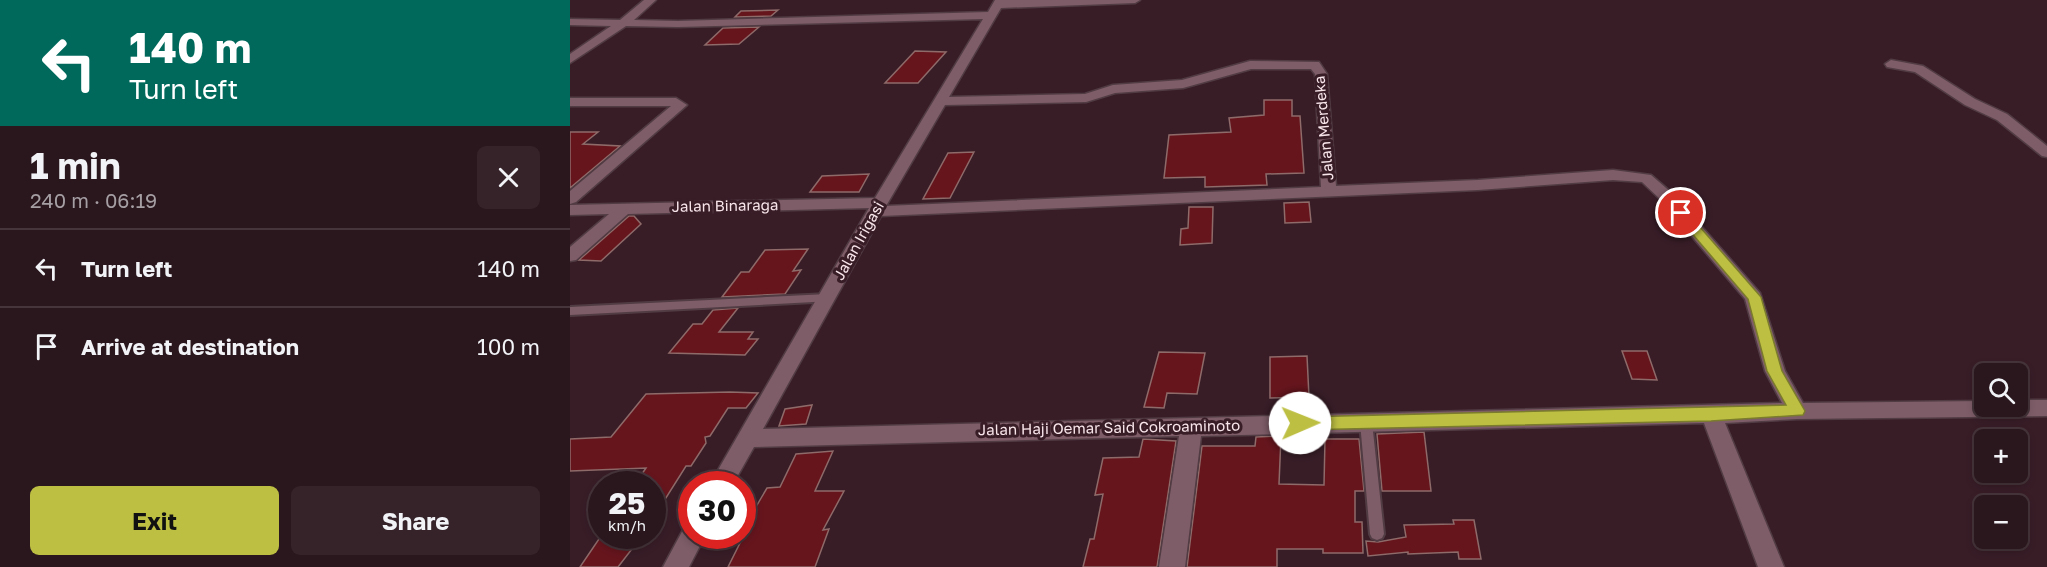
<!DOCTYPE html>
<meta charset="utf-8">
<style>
:root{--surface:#2a161d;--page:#36232a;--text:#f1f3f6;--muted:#a59fa4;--line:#46353b;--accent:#bdbf43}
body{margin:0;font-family:"Golos Text",sans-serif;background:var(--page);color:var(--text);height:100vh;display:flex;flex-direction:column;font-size:22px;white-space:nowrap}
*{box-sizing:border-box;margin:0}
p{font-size:20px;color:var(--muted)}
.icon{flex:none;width:33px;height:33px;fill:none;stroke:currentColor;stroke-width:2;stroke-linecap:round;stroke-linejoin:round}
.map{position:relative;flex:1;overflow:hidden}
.side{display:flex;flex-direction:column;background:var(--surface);width:570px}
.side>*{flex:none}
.top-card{background:#00695c;color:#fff;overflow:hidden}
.tools{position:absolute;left:1404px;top:363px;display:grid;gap:12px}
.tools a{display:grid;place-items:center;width:54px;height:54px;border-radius:9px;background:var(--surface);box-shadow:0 3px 9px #0003,0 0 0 2px var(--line);font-size:30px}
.speed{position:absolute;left:18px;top:471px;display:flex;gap:12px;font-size:30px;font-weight:700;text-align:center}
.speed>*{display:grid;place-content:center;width:78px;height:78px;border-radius:50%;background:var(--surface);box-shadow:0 3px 9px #0003,0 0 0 2px var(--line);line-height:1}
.speed small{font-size:15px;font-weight:400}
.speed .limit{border:9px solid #d22;background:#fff;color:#111}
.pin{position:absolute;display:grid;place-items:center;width:51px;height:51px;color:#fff;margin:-26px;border:3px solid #fff;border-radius:50%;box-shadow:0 2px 6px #0007}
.me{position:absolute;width:66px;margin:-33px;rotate:89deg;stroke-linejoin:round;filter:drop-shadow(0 0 4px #0008)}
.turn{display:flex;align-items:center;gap:21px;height:126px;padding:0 30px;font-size:27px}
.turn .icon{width:78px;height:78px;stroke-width:2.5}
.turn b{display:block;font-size:42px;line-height:51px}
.round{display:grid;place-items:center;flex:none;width:63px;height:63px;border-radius:9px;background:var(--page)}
.head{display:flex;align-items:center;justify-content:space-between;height:102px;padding:0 30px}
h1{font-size:36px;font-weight:700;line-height:45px}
.cta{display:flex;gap:12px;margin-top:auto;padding:12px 30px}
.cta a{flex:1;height:69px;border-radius:9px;background:var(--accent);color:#111;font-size:24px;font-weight:700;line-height:69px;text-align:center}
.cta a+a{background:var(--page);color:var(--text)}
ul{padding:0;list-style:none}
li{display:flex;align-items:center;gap:18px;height:78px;padding:0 30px;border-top:2px solid var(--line)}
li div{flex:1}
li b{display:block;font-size:22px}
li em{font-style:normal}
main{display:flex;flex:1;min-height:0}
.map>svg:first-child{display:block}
.building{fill:#66151d;stroke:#8e6a69;stroke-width:1.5}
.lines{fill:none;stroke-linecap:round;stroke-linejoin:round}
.lane-casing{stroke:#523c44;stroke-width:4}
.street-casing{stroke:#523c44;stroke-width:3}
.lane{fill:#7e5d68;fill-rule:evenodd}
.street{fill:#7e5d68;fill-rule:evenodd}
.route{fill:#bdbf43;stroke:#7b7c2c;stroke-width:1.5}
.labels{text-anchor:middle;stroke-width:6;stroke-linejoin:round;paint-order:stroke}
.street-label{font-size:15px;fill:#f8e5ea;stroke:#381d27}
</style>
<main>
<section class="side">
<div class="top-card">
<div class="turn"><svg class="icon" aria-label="left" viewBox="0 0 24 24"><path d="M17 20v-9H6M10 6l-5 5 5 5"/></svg><div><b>140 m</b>Turn left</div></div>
</div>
<div class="head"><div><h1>1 min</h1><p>240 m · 06:19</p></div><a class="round"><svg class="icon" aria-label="close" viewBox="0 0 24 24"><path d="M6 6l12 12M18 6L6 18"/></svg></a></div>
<ul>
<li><svg class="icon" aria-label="left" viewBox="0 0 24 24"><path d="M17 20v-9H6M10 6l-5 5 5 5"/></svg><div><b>Turn left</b></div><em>140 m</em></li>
<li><svg class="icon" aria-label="arrive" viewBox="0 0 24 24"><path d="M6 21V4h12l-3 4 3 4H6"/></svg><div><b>Arrive at destination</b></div><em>100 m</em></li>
</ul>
<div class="cta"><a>Exit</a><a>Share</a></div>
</section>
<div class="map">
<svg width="1477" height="567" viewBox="0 0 1477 567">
<rect width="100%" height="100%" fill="#381d27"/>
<path class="building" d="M 208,10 L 201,16 L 165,17 L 171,11 Z
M 189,27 L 169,44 L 135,45 L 153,28 Z
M 345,51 L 376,52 L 348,83 L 315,83 Z
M 694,100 L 722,100 L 722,116 L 730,116 L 734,173 L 696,174 L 697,185 L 635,187 L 635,177 L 594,178 L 599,135 L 661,132 L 659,118 L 694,115 Z
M 0,132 L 28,132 L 13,144 L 50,146 L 0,188 Z
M 404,152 L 380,198 L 353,199 L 378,153 Z
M 299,174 L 289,192 L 240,192 L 252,176 Z
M 739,202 L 741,222 L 715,223 L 714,203 Z
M 619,207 L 643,207 L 642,243 L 610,245 L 611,229 L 618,228 Z
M 59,216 L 64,216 L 71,224 L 31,261 L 9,260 Z
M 238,249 L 223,271 L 231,270 L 215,294 L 152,297 L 171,272 L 179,272 L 195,250 Z
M 168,308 L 149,332 L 183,332 L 178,339 L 188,339 L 175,355 L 99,353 L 123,324 L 132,324 L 143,310 Z
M 1052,351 L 1077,351 L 1087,380 L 1062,379 Z
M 589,352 L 635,353 L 627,394 L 597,393 L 594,408 L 574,407 Z
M 737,356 L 739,397 L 700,398 L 700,357 Z
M 160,392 L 188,393 L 176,408 L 158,408 L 140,436 L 135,437 L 136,443 L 121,466 L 116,466 L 82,520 L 82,484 L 65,484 L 76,468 L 0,471 L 0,439 L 41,437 L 76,394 Z
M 242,405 L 236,424 L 209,426 L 215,409 Z
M 854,432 L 861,491 L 812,491 L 807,434 Z
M 711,436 L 709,484 L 754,485 L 755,439 L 789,439 L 794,491 L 785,491 L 785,522 L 792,522 L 793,553 L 753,553 L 753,549 L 707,549 L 707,567 L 617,567 L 632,446 L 685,446 L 686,437 Z
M 573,439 L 606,441 L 587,567 L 513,567 L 520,539 L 524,539 L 533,494 L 525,495 L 533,458 L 569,457 Z
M 263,451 L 245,491 L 274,491 L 253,530 L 259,529 L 245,567 L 158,567 L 177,529 L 173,529 L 197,488 L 210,487 L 226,454 Z
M 883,520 L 904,520 L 911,559 L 889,559 L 888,552 L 838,554 L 838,552 L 798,556 L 796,541 L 808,542 L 836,537 L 834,525 L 884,524 Z
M 31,536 L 72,536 L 48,567 L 10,567 Z"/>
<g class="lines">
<defs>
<path id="lane" d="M 258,294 L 262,295 L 263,298 L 262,301 L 0,315 L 0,307 Z
M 796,417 L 800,419 L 802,422 L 814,534 L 812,538 L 807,540 L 802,538 L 800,534 L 790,422 L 792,419 Z"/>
<path id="street" d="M 74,0 L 86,0 L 64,20 L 108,21 L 418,12 L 425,0 L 570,0 L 565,3 L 431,8 L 379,97 L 515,94 L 543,85 L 612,80 L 680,61 L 749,62 L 757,74 L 766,186 L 908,180 L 1043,170 L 1081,175 L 1103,194 L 1190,293 L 1215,371 L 1233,403 L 1414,401 L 1414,406 L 1448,406 L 1448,400 L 1477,400 L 1477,416 L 1227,419 L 1155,423 L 1214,567 L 1188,567 L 1134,423 L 631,436 L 615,567 L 589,567 L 609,436 L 184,447 L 163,484 L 140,484 L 299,208 L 58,214 L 6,260 L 0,261 L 0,247 L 39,214 L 0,215 L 0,205 L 305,198 L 413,19 L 108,27 L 56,26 L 0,63 L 0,54 L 41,26 L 0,25 L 0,19 L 50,20 ZM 681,69 L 741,69 L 745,74 L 751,187 L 316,206 L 375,105 L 516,102 L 545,93 L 613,88 ZM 1043,180 L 1072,182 L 1091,200 L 1175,299 L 1195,371 L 1212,403 L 193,429 L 311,216 L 908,190 Z
M 1321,60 L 1353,66 L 1405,99 L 1437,114 L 1477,146 L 1477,157 L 1472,156 L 1427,120 L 1395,105 L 1345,72 L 1317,67 L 1315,64 Z
M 0,98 L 106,98 L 117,105 L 6,202 L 0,204 L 0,191 L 101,106 L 0,106 Z
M 122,526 L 122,536 L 135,536 L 119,567 L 93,567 L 114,528 Z"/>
</defs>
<use href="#lane" class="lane-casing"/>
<use href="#street" class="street-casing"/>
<use href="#lane" class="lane"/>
<use href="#street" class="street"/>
</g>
<path class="route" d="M 1111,210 L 1116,211 L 1191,297 L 1212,371 L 1235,411 L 1233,415 L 1141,421 L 730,430 L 725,428 L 722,423 L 725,419 L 730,417 L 1216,405 L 1197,371 L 1178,299 L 1107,216 L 1105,213 L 1107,211 Z"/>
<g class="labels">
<g class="street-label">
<text transform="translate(754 128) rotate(-95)" y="5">Jalan Merdeka</text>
<text transform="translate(155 206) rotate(-1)" y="5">Jalan Binaraga</text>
<text transform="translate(289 241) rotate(-61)" y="5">Jalan Irigasi</text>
<text transform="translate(539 428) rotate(-1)" y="5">Jalan Haji Oemar Said Cokroaminoto</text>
</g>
</g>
</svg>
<div class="tools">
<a><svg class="icon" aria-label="search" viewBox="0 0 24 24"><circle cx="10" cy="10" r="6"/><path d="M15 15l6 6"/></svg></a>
<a>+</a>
<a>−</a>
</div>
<div class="speed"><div>25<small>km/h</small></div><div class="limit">30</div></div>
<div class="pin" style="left:1111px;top:213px;background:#d93025"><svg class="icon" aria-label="arrive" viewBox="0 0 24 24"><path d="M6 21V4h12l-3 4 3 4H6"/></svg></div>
<svg class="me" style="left:730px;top:423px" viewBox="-20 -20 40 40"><circle r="19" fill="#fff"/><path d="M0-13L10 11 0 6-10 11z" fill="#bdbf43"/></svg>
</div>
</main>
